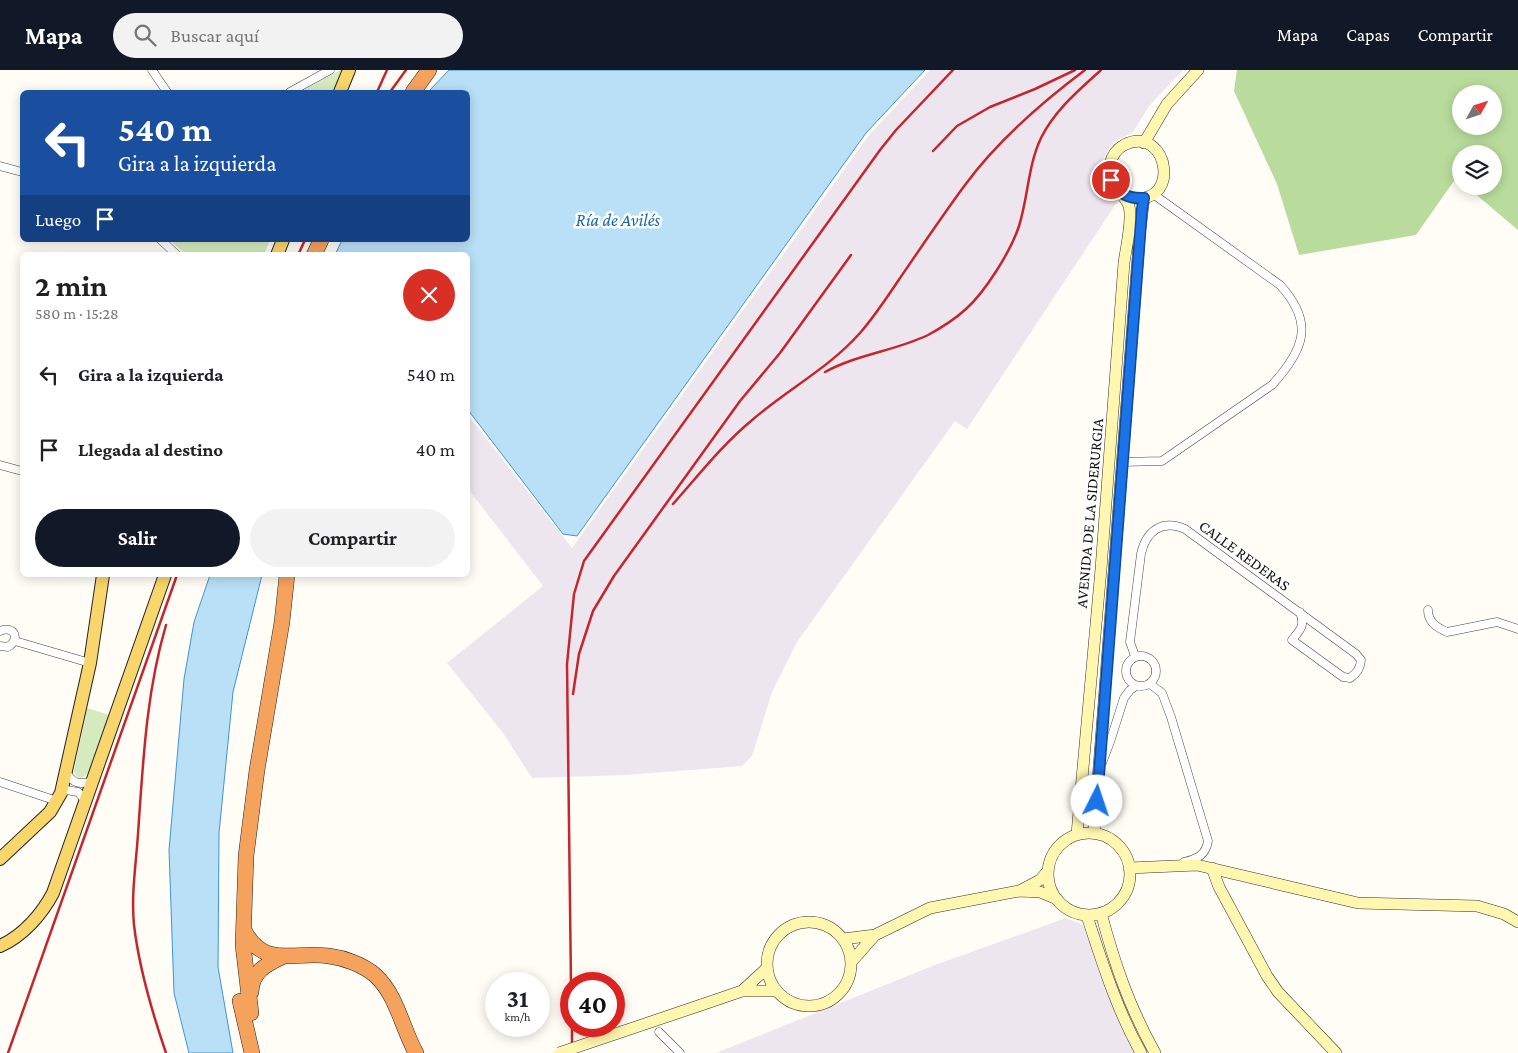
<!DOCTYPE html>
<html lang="es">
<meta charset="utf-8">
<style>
:root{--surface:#fff;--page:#f2f2f2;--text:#202124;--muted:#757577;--accent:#111827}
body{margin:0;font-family:"Crimson Pro",serif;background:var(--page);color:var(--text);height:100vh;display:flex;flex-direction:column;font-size:19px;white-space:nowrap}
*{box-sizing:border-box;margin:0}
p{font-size:16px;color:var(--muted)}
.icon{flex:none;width:28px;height:28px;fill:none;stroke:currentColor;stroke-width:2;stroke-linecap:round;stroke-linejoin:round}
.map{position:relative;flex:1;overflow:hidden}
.details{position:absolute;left:20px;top:182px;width:450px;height:325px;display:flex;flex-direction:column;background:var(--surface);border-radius:8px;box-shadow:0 2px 12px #0003}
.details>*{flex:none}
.banner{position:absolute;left:20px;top:20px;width:450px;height:152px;border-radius:8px;box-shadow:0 2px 12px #0003;background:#1a4fa0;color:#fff;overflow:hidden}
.needle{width:32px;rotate:50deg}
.tools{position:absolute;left:1452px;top:15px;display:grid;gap:10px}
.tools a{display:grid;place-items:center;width:50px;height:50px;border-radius:50%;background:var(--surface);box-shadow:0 2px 12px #0003;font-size:25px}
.speed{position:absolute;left:485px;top:902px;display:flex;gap:10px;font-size:25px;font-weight:700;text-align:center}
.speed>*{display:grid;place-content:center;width:65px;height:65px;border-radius:50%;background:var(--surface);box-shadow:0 2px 12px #0003;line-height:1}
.speed small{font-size:12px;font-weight:400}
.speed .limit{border:8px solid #d22;background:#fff;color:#111}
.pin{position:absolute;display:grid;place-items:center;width:42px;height:42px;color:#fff;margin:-21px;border:2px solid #fff;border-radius:50%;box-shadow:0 1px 5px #0007}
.me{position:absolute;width:55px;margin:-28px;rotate:4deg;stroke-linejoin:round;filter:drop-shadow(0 0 4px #0008)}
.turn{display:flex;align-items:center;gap:18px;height:105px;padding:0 15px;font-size:22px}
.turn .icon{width:65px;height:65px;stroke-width:2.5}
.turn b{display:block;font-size:35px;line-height:42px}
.then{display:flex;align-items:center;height:48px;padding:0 15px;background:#0003;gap:10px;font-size:19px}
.round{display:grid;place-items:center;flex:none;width:52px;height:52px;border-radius:26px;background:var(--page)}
.headline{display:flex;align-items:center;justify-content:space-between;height:85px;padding:0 15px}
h1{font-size:30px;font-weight:700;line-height:38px}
.button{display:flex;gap:10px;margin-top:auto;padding:10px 15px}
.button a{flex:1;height:58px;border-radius:30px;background:var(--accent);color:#fff;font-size:20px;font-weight:700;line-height:58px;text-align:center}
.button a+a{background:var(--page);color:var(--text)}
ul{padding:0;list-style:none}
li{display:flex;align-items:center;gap:15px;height:75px;padding:0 15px}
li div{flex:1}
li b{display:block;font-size:19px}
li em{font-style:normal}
header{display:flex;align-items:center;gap:30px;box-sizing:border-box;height:70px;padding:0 25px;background:var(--accent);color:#fff}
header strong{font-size:24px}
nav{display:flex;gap:28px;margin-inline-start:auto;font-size:18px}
.search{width:350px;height:45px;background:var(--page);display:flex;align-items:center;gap:12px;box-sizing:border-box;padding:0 18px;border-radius:28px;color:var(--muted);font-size:19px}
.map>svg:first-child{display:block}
.industrial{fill:#eee6ef}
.green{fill:#d5ebbd}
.forest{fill:#b9dc9c;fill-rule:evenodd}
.water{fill:#b9e0f7;stroke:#3f96cf}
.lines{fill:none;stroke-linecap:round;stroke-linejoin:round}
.street-casing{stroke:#444;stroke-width:9}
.secondary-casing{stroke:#333;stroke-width:12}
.primary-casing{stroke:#222;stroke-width:14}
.highway-casing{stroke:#222;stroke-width:16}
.street{stroke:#fff;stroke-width:8}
.secondary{stroke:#fff6b0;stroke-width:11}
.primary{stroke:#f9d66b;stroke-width:12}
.highway{stroke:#f5a25d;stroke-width:15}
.rail{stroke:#c4262e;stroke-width:2.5}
.secondary-bridge-casing{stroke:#333;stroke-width:12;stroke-linecap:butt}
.secondary-bridge{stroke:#fff6b0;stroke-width:11}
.route-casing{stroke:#114b97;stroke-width:12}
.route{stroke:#1a73e8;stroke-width:9}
.labels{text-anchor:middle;stroke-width:5;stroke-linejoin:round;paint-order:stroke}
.street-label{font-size:16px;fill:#111;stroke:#fff}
.water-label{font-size:18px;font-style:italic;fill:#1768a6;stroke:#fff}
</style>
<header>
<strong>Mapa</strong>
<div class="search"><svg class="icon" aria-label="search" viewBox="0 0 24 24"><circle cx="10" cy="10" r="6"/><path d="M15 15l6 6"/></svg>Buscar aquí</div>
<nav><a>Mapa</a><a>Capas</a><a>Compartir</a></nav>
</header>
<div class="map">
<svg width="1518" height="983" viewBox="0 0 1518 983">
<rect width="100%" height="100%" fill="#fffdf5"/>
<path class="industrial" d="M 930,0 L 1183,0 L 1149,36 L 1133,62 L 1114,72 L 1102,91 L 1105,115 L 1119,129 L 967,359 L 955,351 L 797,572 L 772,622 L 752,686 L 742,696 L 626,705 L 532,708 L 503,663 L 447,593 L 543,516 L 468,419 L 468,345 L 572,478 L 869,65 Z
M 1066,848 L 1083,855 L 1126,969 L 1136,983 L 716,983 L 935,895 Z"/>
<path class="green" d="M 340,0 L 343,0 L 332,22 L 301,22 Z
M 170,170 L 270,170 L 264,185 L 186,185 Z
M 87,638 L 109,645 L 88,703 C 82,709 77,710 74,701 Z"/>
<path class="forest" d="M 1237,0 L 1518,0 L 1518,160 L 1466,116 L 1494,116 L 1494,84 L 1461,84 L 1461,112 L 1456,108 L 1416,165 L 1299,185 L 1277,114 L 1234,21 ZM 1461,24 L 1494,24 L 1494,56 L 1461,56 Z"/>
<path class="water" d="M 449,0 L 925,0 L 866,63 L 577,466 L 563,464 L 468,340 L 468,185 L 335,185 L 342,170 L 468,170 L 468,22 L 428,22 Z
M 210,505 L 262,505 L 233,622 L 219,763 L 218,897 L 233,983 L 189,983 L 174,923 L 169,780 L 184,609 L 194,552 Z"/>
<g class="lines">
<defs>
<path id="street" d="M 152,0 L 167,22
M 290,22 L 330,0
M 0,96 L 22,102
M 161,170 L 177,185
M 1122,392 L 1162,391 L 1272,315 C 1304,280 1315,253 1280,215 L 1153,124
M 0,395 L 22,401
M 1428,540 C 1428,552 1436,557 1447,562 L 1497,552 L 1518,559
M 0,561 C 14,555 21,569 8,577 L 0,576
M 15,571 L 90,593
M1126 601a15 15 0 1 1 30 0a15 15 0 1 1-30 0Z
M 1135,586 L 1130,572 L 1141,484 C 1146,461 1162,449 1185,459 L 1356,584 L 1361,590 C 1360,599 1357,603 1350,608 L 1343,607 L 1292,570 C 1301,559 1305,556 1300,542
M 1150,614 L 1162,623 L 1171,647 L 1208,771 C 1206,785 1197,789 1184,792
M 1102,693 L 1110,672 L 1124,628 L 1130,620 L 1136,616
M 66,702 C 73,714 80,715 93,711
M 0,712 L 57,731
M 61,723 L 66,720 L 78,722 L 86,731
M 659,962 L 680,983"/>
<path id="secondary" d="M 1144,73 L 1167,34 L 1198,0
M 1094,762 L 1140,160 L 1144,128
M1048 804a41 41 0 1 1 82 0a41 41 0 1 1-82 0Z
M 1077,764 L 1101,499 L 1124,193 C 1126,177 1133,150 1129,136 C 1126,127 1120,124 1115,118 C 1105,104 1109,83 1124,75 C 1170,52 1184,144 1124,126
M 1129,798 L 1197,795 L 1358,833 L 1477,836 L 1504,844 L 1518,852
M 1212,798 L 1219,817 L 1267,906 L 1278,922 L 1336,983
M 1021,820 L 1040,810 L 1048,801
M 1101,843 C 1115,895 1129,936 1155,983
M 1087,846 C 1102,892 1117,940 1141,983
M767 894a42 42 0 1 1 84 0a42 42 0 1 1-84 0Z
M 843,869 L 875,865 L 930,838 L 1019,821 L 1040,822 L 1057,829
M 852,891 L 875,865
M 742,921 L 767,898
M 701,935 L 742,921 L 776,921"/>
<path id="primary" d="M 340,22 L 349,0
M 277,185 L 283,170
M 0,789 L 50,742 L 61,723 L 90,593 L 103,505
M 0,876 C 23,866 42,844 53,823 L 165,505"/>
<path id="highway" d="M 413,22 L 429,0
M 314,185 L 321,170
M 244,860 C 263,899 295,881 329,886 C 345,888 363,895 375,905 C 397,925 402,958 416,983
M 251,922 C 252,902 265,895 282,887
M 240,931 L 252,983
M 251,943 L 243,875 L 246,786 L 257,700 L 282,552 L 287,505"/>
</defs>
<use href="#street" class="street-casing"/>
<use href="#secondary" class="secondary-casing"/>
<use href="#primary" class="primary-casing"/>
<use href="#highway" class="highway-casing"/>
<use href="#street" class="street"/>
<use href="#secondary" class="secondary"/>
<use href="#primary" class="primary"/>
<use href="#highway" class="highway"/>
<path class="rail" d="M 377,22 L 387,0
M 390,22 L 406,0
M 933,81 L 957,56 L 990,37 L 1035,19 L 1075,0
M 298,185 L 305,170
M 825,302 C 858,284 895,281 928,265 C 941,258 955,249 966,239 C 985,222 1011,181 1019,156 C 1028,128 1028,95 1041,68 C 1055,40 1079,20 1101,0
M 673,434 C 698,406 722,375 751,351 C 786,320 828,299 860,263 C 874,247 886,229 898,211 C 920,179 942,146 965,115 C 998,70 1041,33 1085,0
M 573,624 L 579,584 L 593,541 L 614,506 L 740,331 L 780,283 L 851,185
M 571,914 L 567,594 L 574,524 L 584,491 L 880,80 L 896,60 L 953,0
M 572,956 L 572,983
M 8,983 L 177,505
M 166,983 C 152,942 139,898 134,855 C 131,825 136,794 138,764 C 143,693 146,623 166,555"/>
<defs>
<path id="secondary-bridge" d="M 559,983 L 701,935"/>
</defs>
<use href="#secondary-bridge" class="secondary-bridge-casing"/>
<use href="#secondary-bridge" class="secondary-bridge"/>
</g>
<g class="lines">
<defs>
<path id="route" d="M 1097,731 L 1142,139 L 1144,128 C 1128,129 1119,124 1111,110"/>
</defs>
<use href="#route" class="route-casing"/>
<use href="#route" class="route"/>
</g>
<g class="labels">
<g class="street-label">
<text transform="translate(1089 443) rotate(-85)" y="6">AVENIDA DE LA SIDERURGIA</text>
<text transform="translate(1245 485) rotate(36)" y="6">CALLE REDERAS</text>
</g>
<g class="water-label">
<text x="618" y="156">Ría de Avilés</text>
</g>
</g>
</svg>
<div class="tools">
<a><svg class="needle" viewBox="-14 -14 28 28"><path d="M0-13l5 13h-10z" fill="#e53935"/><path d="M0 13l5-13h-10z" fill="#757577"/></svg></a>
<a><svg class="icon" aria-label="layers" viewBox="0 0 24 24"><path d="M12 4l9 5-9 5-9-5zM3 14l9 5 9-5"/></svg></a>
</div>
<div class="speed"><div>31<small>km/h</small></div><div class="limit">40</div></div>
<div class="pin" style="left:1111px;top:110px;background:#d93025"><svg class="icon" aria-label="arrive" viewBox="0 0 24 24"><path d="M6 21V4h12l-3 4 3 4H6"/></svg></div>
<svg class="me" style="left:1097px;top:731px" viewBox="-20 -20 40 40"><circle r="19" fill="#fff"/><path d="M0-13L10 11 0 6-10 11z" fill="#1a73e8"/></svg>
<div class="banner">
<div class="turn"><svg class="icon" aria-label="left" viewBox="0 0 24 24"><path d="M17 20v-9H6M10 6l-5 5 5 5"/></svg><div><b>540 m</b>Gira a la izquierda</div></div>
<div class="then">Luego<svg class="icon" aria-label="arrive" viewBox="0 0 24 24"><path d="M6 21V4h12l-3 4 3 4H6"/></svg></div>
</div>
<section class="details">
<div class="headline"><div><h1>2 min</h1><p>580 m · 15:28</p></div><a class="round" style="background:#d93025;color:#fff"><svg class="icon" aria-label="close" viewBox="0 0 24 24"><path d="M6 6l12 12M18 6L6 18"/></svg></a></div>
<ul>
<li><svg class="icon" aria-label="left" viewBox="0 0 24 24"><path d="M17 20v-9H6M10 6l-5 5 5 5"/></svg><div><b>Gira a la izquierda</b></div><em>540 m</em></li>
<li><svg class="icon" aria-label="arrive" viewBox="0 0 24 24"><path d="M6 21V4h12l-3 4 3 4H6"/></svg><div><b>Llegada al destino</b></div><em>40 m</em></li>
</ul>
<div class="button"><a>Salir</a><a>Compartir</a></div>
</section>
</div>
